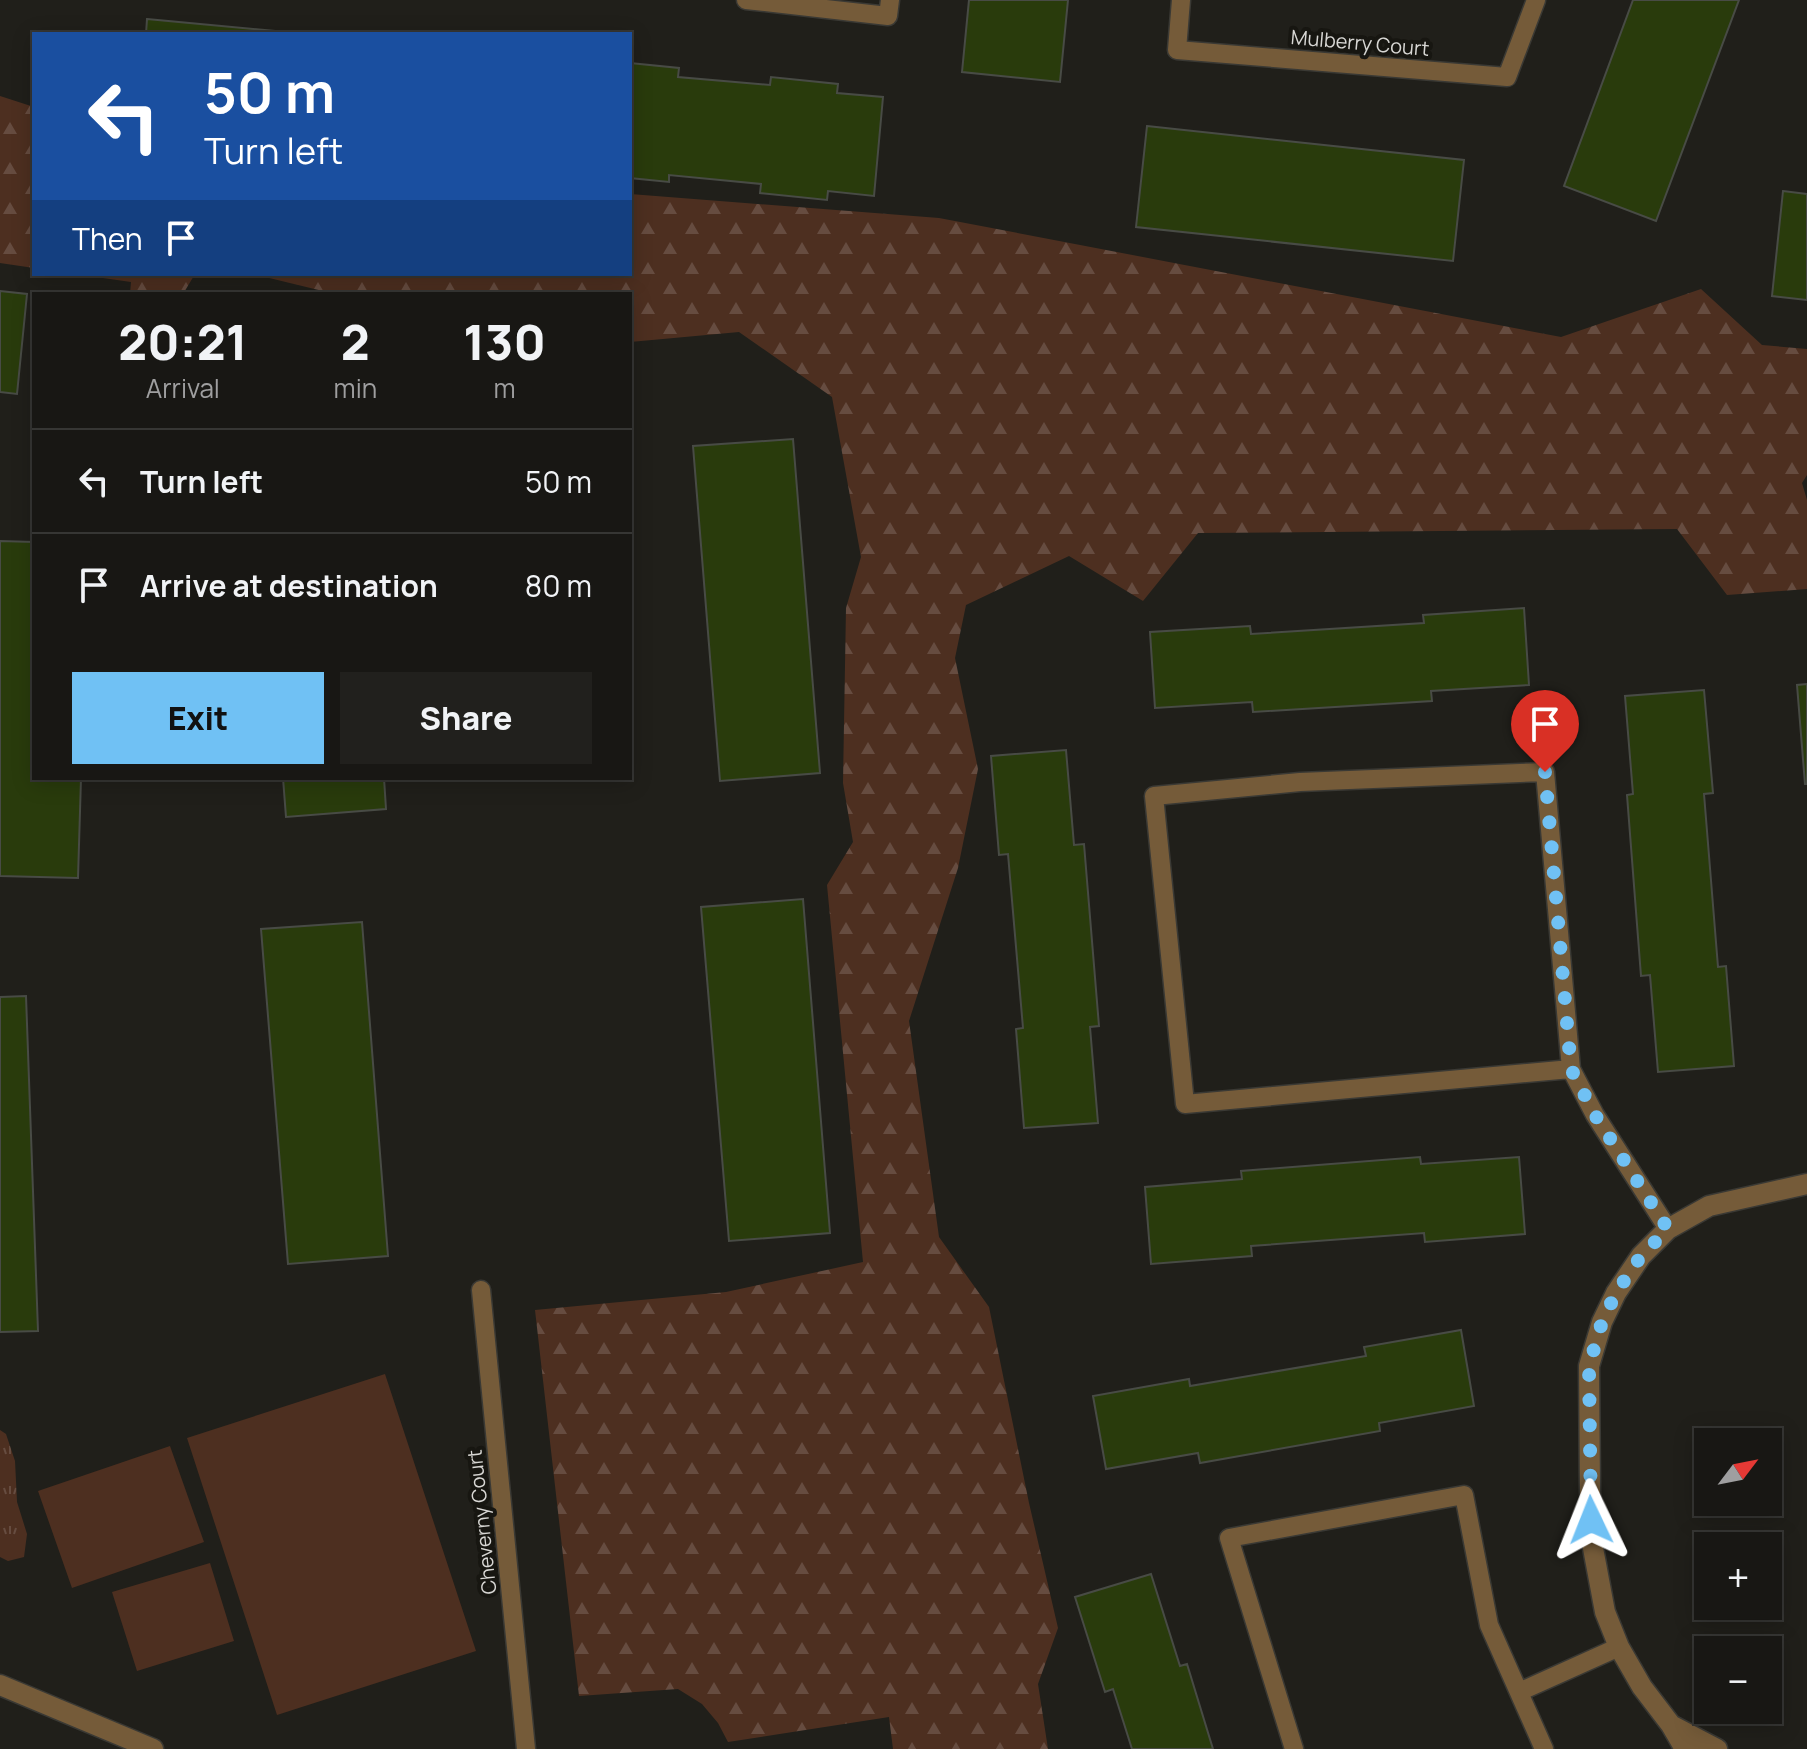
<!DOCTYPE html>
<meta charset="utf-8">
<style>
:root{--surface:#181714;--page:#21201d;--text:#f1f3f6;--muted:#9f9fa0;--line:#363634;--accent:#70c1f4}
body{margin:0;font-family:Manrope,sans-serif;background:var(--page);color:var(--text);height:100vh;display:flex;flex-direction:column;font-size:30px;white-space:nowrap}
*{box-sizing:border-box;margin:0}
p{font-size:26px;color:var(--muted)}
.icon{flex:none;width:44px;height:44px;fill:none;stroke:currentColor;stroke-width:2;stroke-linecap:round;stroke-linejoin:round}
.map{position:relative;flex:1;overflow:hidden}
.panel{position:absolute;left:32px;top:292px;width:600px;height:488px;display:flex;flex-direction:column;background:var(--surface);border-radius:0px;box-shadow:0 4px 20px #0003,0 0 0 2px var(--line)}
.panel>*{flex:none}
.hud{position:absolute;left:32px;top:32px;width:600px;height:244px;border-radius:0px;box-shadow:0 4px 20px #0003,0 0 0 2px var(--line);background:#1a4fa0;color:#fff;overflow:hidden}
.needle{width:52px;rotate:58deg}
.buttons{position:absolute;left:1694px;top:1428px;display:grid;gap:16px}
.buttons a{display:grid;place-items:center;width:88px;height:88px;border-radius:0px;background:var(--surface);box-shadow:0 4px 20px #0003,0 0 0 2px var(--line);font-size:40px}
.pin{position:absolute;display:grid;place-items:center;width:68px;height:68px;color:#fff;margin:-82px -34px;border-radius:50% 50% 50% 0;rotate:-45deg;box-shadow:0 0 8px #0007}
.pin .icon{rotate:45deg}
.me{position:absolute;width:88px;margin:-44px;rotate:358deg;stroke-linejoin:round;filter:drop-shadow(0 0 6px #0008)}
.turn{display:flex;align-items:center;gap:28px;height:168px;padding:0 40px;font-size:36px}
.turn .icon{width:104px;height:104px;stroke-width:2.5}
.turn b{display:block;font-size:56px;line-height:68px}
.then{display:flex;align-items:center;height:76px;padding:0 40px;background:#0003;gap:16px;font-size:30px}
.eta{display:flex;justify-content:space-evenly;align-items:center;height:136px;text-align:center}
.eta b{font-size:48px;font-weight:800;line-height:56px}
.button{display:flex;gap:16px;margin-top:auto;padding:16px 40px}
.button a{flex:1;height:92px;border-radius:0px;background:var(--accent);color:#111;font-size:32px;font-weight:800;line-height:92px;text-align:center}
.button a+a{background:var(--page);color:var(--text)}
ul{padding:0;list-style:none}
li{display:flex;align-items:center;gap:24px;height:104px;padding:0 40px;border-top:2px solid var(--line)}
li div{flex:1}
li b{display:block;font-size:30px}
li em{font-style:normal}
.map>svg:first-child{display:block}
.grass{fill:url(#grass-tufts)}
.forest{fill:url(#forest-firs)}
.garden{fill:#4d2f20}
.building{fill:#293b0c;stroke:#484b45;stroke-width:2}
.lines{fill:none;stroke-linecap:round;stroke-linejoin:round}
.service-casing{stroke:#3a3934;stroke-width:21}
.minor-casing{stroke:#3a3934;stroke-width:23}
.service{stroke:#755b39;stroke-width:18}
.minor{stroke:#755b39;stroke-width:20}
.route{stroke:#70c1f4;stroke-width:14;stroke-dasharray:0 25.2}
.labels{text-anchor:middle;stroke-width:8;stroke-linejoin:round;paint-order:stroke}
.street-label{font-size:20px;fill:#d8d7d4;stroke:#171611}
</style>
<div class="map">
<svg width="1807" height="1749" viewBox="0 0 1807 1749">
<defs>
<pattern id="grass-tufts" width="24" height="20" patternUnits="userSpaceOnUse" patternTransform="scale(2)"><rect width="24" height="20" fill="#4d2f20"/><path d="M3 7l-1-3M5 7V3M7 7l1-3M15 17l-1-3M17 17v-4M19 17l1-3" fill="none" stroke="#664c40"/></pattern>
<pattern id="forest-firs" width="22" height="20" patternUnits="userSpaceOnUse" patternTransform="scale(2)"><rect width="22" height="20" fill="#4d2f20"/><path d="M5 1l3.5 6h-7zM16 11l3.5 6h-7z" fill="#664c40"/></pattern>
</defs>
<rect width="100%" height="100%" fill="#201f1a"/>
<path class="grass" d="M 0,1430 L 6,1434 L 15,1461 L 17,1502 L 27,1534 L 24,1557 L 8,1561 L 0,1557 Z"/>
<path class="forest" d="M 0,96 L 34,107 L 34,268 L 0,263 Z
M 630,194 L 939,218 L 1561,337 L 1701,289 L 1762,345 L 1807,349 L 1807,475 L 1802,483 L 1807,500 L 1807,589 L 1727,595 L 1677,529 L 1198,533 L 1143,601 L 1069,556 L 966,605 L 955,658 L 978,769 L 958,868 L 909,1021 L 939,1237 L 989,1307 L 1029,1503 L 1058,1628 L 1038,1684 L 1048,1749 L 893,1749 L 889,1717 L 728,1742 L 718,1723 L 702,1704 L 678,1689 L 579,1696 L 535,1310 L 726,1292 L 863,1262 L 827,885 L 853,842 L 843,783 L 846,608 L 861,557 L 832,397 L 739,332 L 630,342 L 630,294 L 335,294 L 253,274 L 630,274 Z
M 75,274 L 195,274 L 183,294 L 130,294 L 131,282 Z"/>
<path class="garden" d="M 385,1374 L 476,1651 L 277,1715 L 187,1438 Z
M 170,1446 L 204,1542 L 72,1588 L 38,1491 Z
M 210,1563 L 234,1641 L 137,1671 L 112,1592 Z"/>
<path class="building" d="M 969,0 L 1068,0 L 1060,82 L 962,72 Z
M 1633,0 L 1739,0 L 1656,221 L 1564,186 Z
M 147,19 L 308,34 L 146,34 Z
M 630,63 L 679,68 L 678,77 L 770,85 L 771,77 L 838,84 L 837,93 L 883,97 L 874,196 L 828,191 L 827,200 L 760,193 L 761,184 L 669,175 L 669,182 L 630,178 Z
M 1147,126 L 1464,160 L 1453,261 L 1136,227 Z
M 1783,191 L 1807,194 L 1807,300 L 1772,296 Z
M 0,291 L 27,294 L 17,394 L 0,392 Z
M 793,439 L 820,773 L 720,781 L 693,446 Z
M 0,541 L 34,542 L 34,778 L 81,778 L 78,878 L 0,876 Z
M 1524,608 L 1529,685 L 1431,691 L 1432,701 L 1253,712 L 1252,702 L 1155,708 L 1150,632 L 1250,626 L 1251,634 L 1424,623 L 1423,615 Z
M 1807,684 L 1807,784 L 1805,784 L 1797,685 Z
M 1704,690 L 1713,793 L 1704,794 L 1718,967 L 1726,966 L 1734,1066 L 1658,1072 L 1650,975 L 1641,976 L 1627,795 L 1633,794 L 1625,696 Z
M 1066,750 L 1074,845 L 1084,844 L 1099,1026 L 1090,1027 L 1098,1123 L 1024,1128 L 1016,1029 L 1023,1028 L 1008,854 L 999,855 L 991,756 Z
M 283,778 L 384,778 L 386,809 L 286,817 Z
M 803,899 L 830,1233 L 729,1241 L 701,907 Z
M 362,922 L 388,1256 L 288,1264 L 261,929 Z
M 26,996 L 38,1331 L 0,1332 L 0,997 Z
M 1420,1157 L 1421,1164 L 1519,1157 L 1525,1234 L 1425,1242 L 1424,1233 L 1251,1246 L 1252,1256 L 1151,1264 L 1145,1187 L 1242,1179 L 1241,1171 Z
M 1461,1330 L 1474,1406 L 1379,1423 L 1380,1431 L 1200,1463 L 1198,1453 L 1106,1469 L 1093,1396 L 1189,1379 L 1190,1386 L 1366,1356 L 1364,1347 Z
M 1151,1574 L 1180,1666 L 1187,1664 L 1213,1749 L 1132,1749 L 1113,1689 L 1105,1692 L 1075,1597 Z"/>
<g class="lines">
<defs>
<path id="service" d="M 746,0 L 888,16 L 890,0
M 1181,0 L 1177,50 L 1507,77 L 1536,0
M 1545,772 L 1571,1069 L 1185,1104 L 1154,796 L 1300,782 Z
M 1571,1069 L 1595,1115 L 1668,1229
M 481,1290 L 526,1749
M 1519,1692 L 1619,1647
M 1294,1749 L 1229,1538 L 1464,1495 L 1489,1625 L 1544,1749"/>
<path id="minor" d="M 0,1685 L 153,1749
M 1671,1725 L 1717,1749
M 1685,1749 L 1671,1725 L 1642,1687 L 1619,1647 L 1605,1612 L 1593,1548 L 1590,1492 L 1589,1366 L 1602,1322 L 1616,1293 L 1641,1256 L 1668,1229 L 1709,1206 L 1807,1184"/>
</defs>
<use href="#service" class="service-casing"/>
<use href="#minor" class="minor-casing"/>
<use href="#service" class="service"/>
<use href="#minor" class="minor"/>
</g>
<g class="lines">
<path class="route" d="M 1545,772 L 1571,1069 L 1595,1115 L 1668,1229 L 1641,1256 L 1616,1293 L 1602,1322 L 1589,1366 L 1591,1520"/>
</g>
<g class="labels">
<g class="street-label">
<text transform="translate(1360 43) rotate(5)" y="7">Mulberry Court</text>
<text transform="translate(482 1522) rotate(-96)" y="7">Cheverny Court</text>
</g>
</g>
</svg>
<div class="buttons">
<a><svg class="needle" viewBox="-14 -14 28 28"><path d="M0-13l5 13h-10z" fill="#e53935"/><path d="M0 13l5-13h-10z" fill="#9f9fa0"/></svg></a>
<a>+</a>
<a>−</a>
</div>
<div class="pin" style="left:1545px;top:772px;background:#d93025"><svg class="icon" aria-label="arrive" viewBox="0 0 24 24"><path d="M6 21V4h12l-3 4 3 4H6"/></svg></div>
<svg class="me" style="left:1591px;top:1520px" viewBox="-20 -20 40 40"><path d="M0-17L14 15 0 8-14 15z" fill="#70c1f4" stroke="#fff" stroke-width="4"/></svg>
<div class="hud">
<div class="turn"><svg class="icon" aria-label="left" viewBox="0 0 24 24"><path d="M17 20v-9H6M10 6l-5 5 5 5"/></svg><div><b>50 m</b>Turn left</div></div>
<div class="then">Then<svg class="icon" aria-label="arrive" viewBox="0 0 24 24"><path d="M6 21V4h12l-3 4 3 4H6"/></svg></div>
</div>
<section class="panel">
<div class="eta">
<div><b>20:21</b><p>Arrival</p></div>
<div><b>2</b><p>min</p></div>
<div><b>130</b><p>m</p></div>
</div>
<ul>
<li><svg class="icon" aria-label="left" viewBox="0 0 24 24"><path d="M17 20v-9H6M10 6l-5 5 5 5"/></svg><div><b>Turn left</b></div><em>50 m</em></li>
<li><svg class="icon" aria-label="arrive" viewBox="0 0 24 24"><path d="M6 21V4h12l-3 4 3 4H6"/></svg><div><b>Arrive at destination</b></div><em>80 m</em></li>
</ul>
<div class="button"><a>Exit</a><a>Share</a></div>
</section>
</div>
